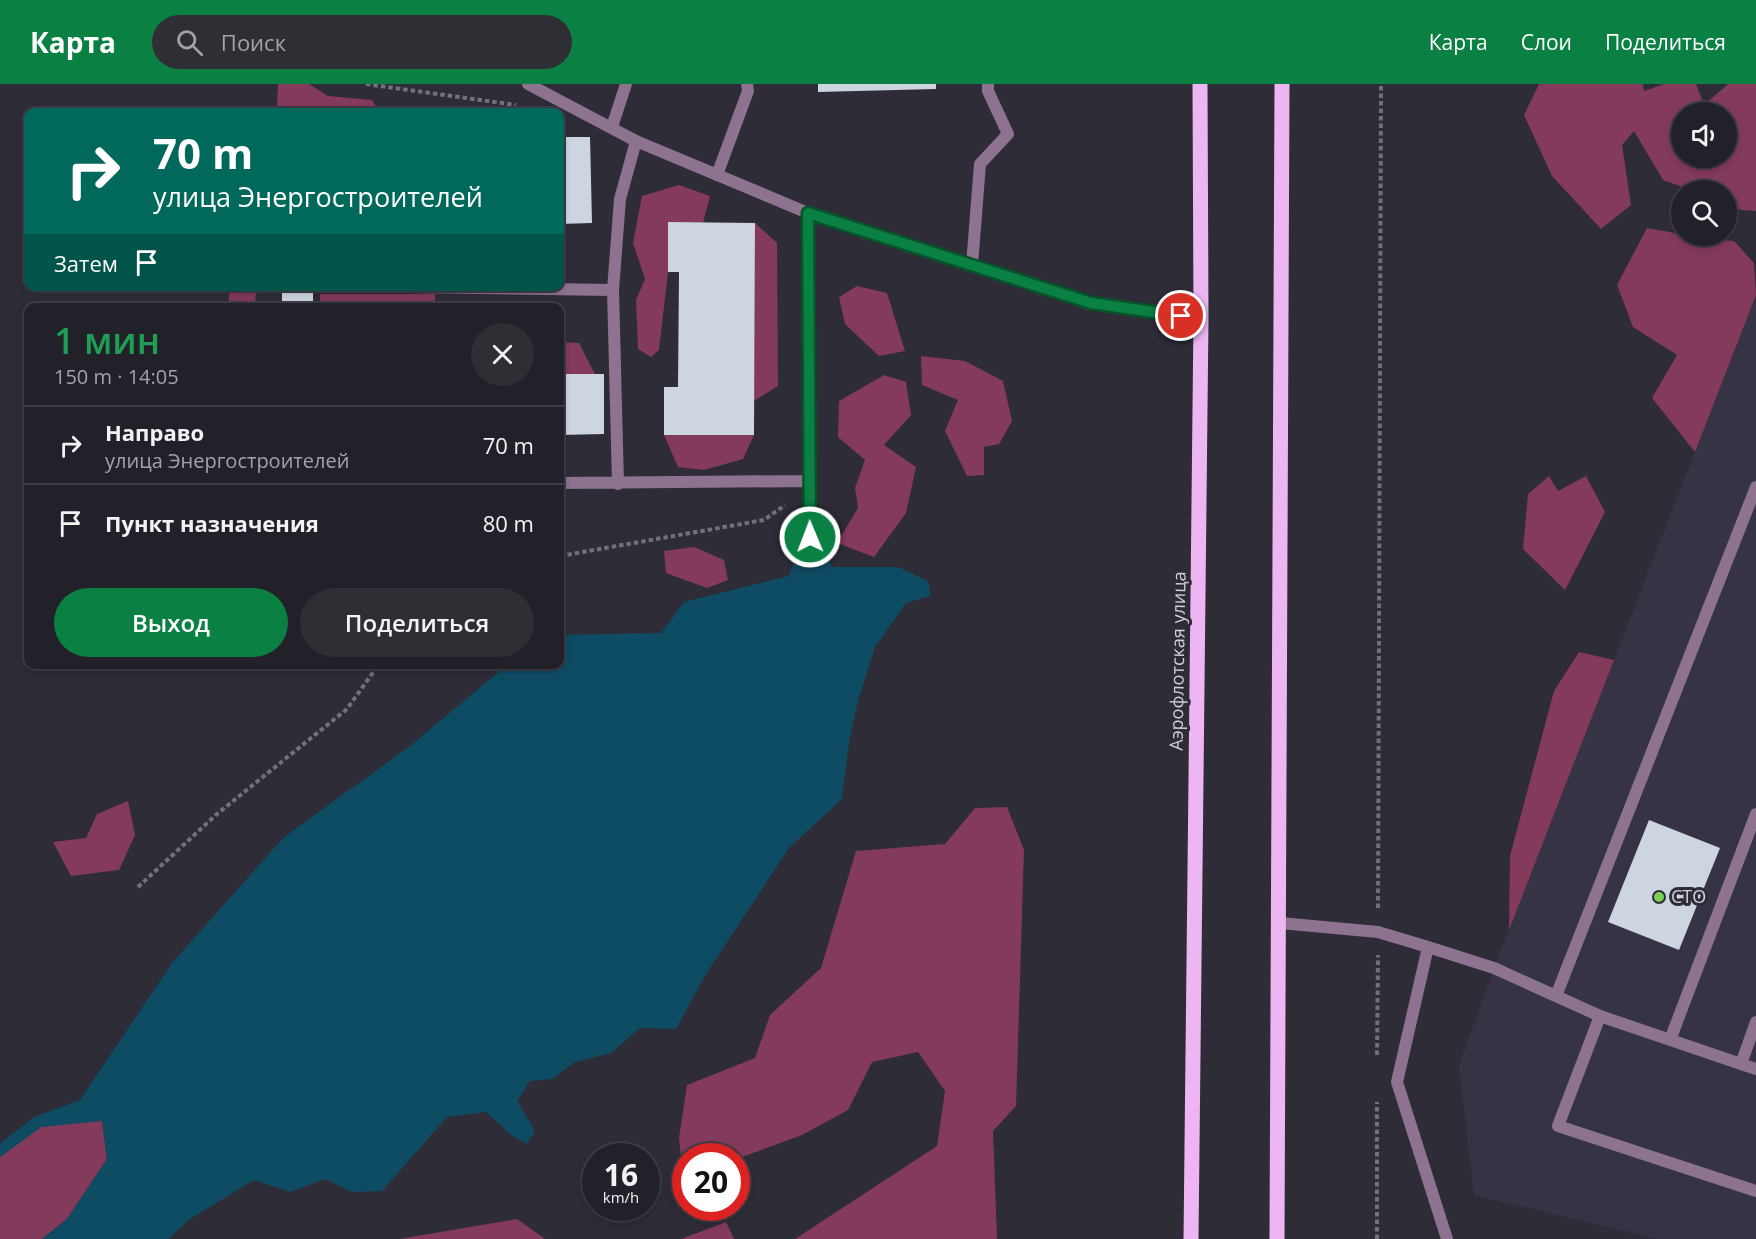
<!DOCTYPE html>
<html lang="ru">
<meta charset="utf-8">
<style>
:root{--surface:#222129;--page:#2e2e35;--text:#f1f3f6;--muted:#a2a3a8;--line:#3f3e46;--accent:#0b8043}
body{margin:0;font-family:"Open Sans",sans-serif;background:var(--page);color:var(--text);height:100vh;display:flex;flex-direction:column;font-size:22px;white-space:nowrap}
*{box-sizing:border-box;margin:0}
p{font-size:20px;color:var(--muted)}
.icon{flex:none;width:33px;height:33px;fill:none;stroke:currentColor;stroke-width:2;stroke-linecap:round;stroke-linejoin:round}
.map{position:relative;flex:1;overflow:hidden}
.panel{position:absolute;left:24px;top:219px;width:540px;height:366px;display:flex;flex-direction:column;background:var(--surface);border-radius:12px;box-shadow:0 3px 9px #0003,0 0 0 2px var(--line)}
.panel>*{flex:none}
.hud{position:absolute;left:24px;top:24px;width:540px;height:183px;border-radius:12px;box-shadow:0 3px 9px #0003,0 0 0 2px var(--line);background:#00695c;color:#fff;overflow:hidden}
.controls{position:absolute;left:1671px;top:18px;display:grid;gap:12px}
.controls a{display:grid;place-items:center;width:66px;height:66px;border-radius:50%;background:var(--surface);box-shadow:0 3px 9px #0003,0 0 0 2px var(--line);font-size:30px}
.speed{position:absolute;left:582px;top:1059px;display:flex;gap:12px;font-size:30px;font-weight:700;text-align:center}
.speed>*{display:grid;place-content:center;width:78px;height:78px;border-radius:50%;background:var(--surface);box-shadow:0 3px 9px #0003,0 0 0 2px var(--line);line-height:1}
.speed small{font-size:15px;font-weight:400}
.speed .limit{border:9px solid #d22;background:#fff;color:#111}
.pin{position:absolute;display:grid;place-items:center;width:51px;height:51px;color:#fff;margin:-26px;border:3px solid #fff;border-radius:50%;box-shadow:0 2px 6px #0007}
.me{position:absolute;width:66px;margin:-33px;rotate:359deg;stroke-linejoin:round;filter:drop-shadow(0 0 4px #0008)}
.turn{display:flex;align-items:center;gap:21px;height:126px;padding:0 30px;font-size:27px}
.turn .icon{width:78px;height:78px;stroke-width:2.5}
.turn b{display:block;font-size:42px;line-height:51px}
.then{display:flex;align-items:center;height:57px;padding:0 30px;background:#0003;gap:12px;font-size:22px}
.round{display:grid;place-items:center;flex:none;width:63px;height:63px;border-radius:32px;background:var(--page)}
.overview{display:flex;align-items:center;justify-content:space-between;height:102px;padding:0 30px}
h1{font-size:36px;font-weight:600;line-height:45px;color:#1e9e55}
.primary-button{display:flex;gap:12px;margin-top:auto;padding:12px 30px}
.primary-button a{flex:1;height:69px;border-radius:36px;background:var(--accent);color:#fff;font-size:24px;font-weight:600;line-height:69px;text-align:center}
.primary-button a+a{background:var(--page);color:var(--text)}
ul{padding:0;list-style:none}
li{display:flex;align-items:center;gap:18px;height:78px;padding:0 30px;border-top:2px solid var(--line)}
li div{flex:1}
li b{display:block;font-size:22px}
li em{font-style:normal}
header{display:flex;align-items:center;gap:36px;box-sizing:border-box;height:84px;padding:0 30px;background:var(--accent);color:#fff}
header strong{font-size:28px}
nav{display:flex;gap:33px;margin-inline-start:auto;font-size:21px}
.search{width:420px;height:54px;background:var(--page);display:flex;align-items:center;gap:15px;box-sizing:border-box;padding:0 21px;border-radius:33px;color:var(--muted);font-size:22px}
.map>svg:first-child{display:block}
.built{fill:#363444}
.green{fill:#833a5b;fill-rule:evenodd}
.water{fill:#0e4c64}
.building{fill:#cdd5e1}
.lines{fill:none;stroke-linecap:round;stroke-linejoin:round}
.path{stroke:#72717a;stroke-width:4;stroke-dasharray:4.5 3;stroke-linecap:butt}
.lane{stroke:#8d7390;stroke-width:12}
.street{stroke:#8d7390;stroke-width:12}
.primary{stroke:#edb6f3;stroke-width:15}
.route-casing{stroke:#07532c;stroke-width:15}
.route{stroke:#0b8043;stroke-width:10}
.poi-dot{fill:#7ad157;stroke:#2e2c37;stroke-width:2}
.labels{text-anchor:middle;stroke-width:6;stroke-linejoin:round;paint-order:stroke}
.street-label{font-size:18px;fill:#d2d1d8;stroke:#2e2c37}
.poi-label{font-size:18px;fill:#d2d1d8;stroke:#2e2c37;text-anchor:start}
</style>
<header>
<strong>Карта</strong>
<div class="search"><svg class="icon" aria-label="search" viewBox="0 0 24 24"><circle cx="10" cy="10" r="6"/><path d="M15 15l6 6"/></svg>Поиск</div>
<nav><a>Карта</a><a>Слои</a><a>Поделиться</a></nav>
</header>
<div class="map">
<svg width="1756" height="1155" viewBox="0 0 1756 1155">
<rect width="100%" height="100%" fill="#2e2c37"/>
<path class="built" d="M 1756,211 L 1756,1155 L 1657,1155 L 1474,1111 L 1459,982 L 1494,884 Z"/>
<path class="green" d="M 278,0 L 309,0 L 328,12 L 372,16 L 379,28 L 279,28 L 277,25 Z
M 1539,0 L 1643,0 L 1644,7 L 1664,0 L 1696,0 L 1704,21 L 1728,0 L 1756,0 L 1756,127 L 1741,126 L 1727,120 L 1726,106 L 1691,106 L 1663,96 L 1634,47 L 1622,61 L 1631,121 L 1601,145 L 1552,92 L 1524,31 ZM 1682,28 L 1726,28 L 1726,74 L 1682,74 Z
M 679,101 L 710,112 L 703,139 L 668,139 L 668,188 L 659,266 L 651,273 L 638,265 L 636,216 L 645,195 L 633,159 L 642,112 Z
M 755,139 L 777,159 L 778,302 L 754,317 Z
M 1647,144 L 1681,150 L 1682,152 L 1734,157 L 1754,179 L 1756,211 L 1695,368 L 1652,314 L 1677,271 L 1633,243 L 1617,201 Z
M 857,202 L 887,209 L 905,267 L 879,272 L 845,240 L 839,213 Z
M 230,203 L 256,203 L 255,223 L 228,223 Z
M 320,210 L 435,210 L 435,223 L 320,223 Z
M 560,258 L 579,259 L 595,290 L 560,290 Z
M 921,272 L 965,277 L 1003,297 L 1012,337 L 999,360 L 984,363 L 984,391 L 967,392 L 945,347 L 958,316 L 922,301 Z
M 884,291 L 906,298 L 911,331 L 884,361 L 916,383 L 906,429 L 874,473 L 837,459 L 858,424 L 855,404 L 865,376 L 838,353 L 839,317 Z
M 664,351 L 754,351 L 743,375 L 704,386 L 678,383 Z
M 1549,392 L 1558,407 L 1586,392 L 1605,428 L 1565,506 L 1523,465 L 1528,410 Z
M 694,463 L 724,476 L 728,496 L 707,504 L 666,489 L 664,467 Z
M 1579,568 L 1614,576 L 1509,846 L 1510,772 L 1554,607 Z
M 128,717 L 135,751 L 119,786 L 71,792 L 53,758 L 86,754 L 97,730 Z
M 1007,723 L 1024,766 L 1016,1022 L 993,1047 L 997,1155 L 795,1155 L 937,1062 L 945,1007 L 918,968 L 872,978 L 848,1026 L 802,1051 L 737,1075 L 736,1072 L 686,1072 L 685,1094 L 683,1095 L 679,1054 L 687,1001 L 755,974 L 770,931 L 821,884 L 856,767 L 945,760 L 975,724 Z
M 102,1036 L 107,1075 L 67,1135 L 42,1155 L 0,1155 L 0,1073 L 41,1043 Z
M 517,1135 L 545,1155 L 399,1155 Z
M 726,1138 L 734,1155 L 681,1155 Z"/>
<path class="water" d="M 826,466 L 831,483 L 898,483 L 928,497 L 931,512 L 906,519 L 875,563 L 858,617 L 849,658 L 842,715 L 789,764 L 706,890 L 676,945 L 640,944 L 611,969 L 575,978 L 552,995 L 530,997 L 517,1017 L 535,1047 L 527,1060 L 511,1051 L 486,1028 L 447,1033 L 382,1107 L 352,1108 L 325,1095 L 290,1108 L 254,1096 L 190,1135 L 168,1155 L 42,1155 L 67,1135 L 107,1075 L 102,1037 L 41,1043 L 0,1073 L 0,1060 L 34,1033 L 80,1016 L 172,879 L 283,754 L 410,662 L 507,581 L 560,580 L 560,551 L 661,549 L 684,518 L 789,492 L 798,467 Z"/>
<path class="building" d="M 818,0 L 936,0 L 936,5 L 818,8 Z
M 560,53 L 590,53 L 592,139 L 560,140 Z
M 668,138 L 755,139 L 754,351 L 664,351 L 664,303 L 678,303 L 679,188 L 668,188 Z
M 282,202 L 313,202 L 313,224 L 282,224 Z
M 560,290 L 604,290 L 604,350 L 560,351 Z
M 1649,736 L 1720,764 L 1679,866 L 1608,838 Z"/>
<g class="lines">
<path class="path" d="M 366,0 L 516,21
M 560,472 L 764,436 L 785,421
M 138,803 L 217,730 L 347,625 L 379,580
M 1378,824 L 1381,0
M 1377,971 L 1378,871
M 1377,1155 L 1377,1018"/>
<path class="lane" d="M 612,43 L 626,0
M 717,91 L 748,7 L 747,0
M 808,129 L 810,453
M 972,181 L 980,80 L 1008,50 L 988,7 L 988,0
M 348,202 L 613,206
M 560,399 L 809,397
M 618,400 L 613,206 L 620,115 L 636,57
M 1280,839 L 1378,848 L 1428,863 L 1494,884 L 1600,932 L 1756,985
M 1428,863 L 1397,998 L 1447,1155
M 1556,912 L 1756,403
M 1600,932 L 1558,1042 L 1756,1107
M 1670,956 L 1756,730
M 1741,980 L 1756,938"/>
<path class="street" d="M 528,0 L 636,57 L 808,129 L 1091,219 L 1201,234"/>
<path class="primary" d="M 1191,1155 L 1201,234 L 1200,0
M 1277,1155 L 1282,0"/>
</g>
<g class="lines">
<defs>
<path id="route" d="M 810,453 L 808,129 L 1091,219 L 1181,232"/>
</defs>
<use href="#route" class="route-casing"/>
<use href="#route" class="route"/>
</g>
<circle class="poi-dot" cx="1659" cy="813" r="6"/>
<g class="labels">
<g class="street-label">
<text transform="translate(1178 577) rotate(-89)" y="6">Аэрофлотская улица</text>
</g>
<g class="poi-label">
<text x="1671" y="819">СТО</text>
</g>
</g>
</svg>
<div class="controls">
<a><svg class="icon" aria-label="sound" viewBox="0 0 24 24"><path d="M4 9h4l5-4v14l-5-4H4zM17 9q2 3 0 6"/></svg></a>
<a><svg class="icon" aria-label="search" viewBox="0 0 24 24"><circle cx="10" cy="10" r="6"/><path d="M15 15l6 6"/></svg></a>
</div>
<div class="speed"><div>16<small>km/h</small></div><div class="limit">20</div></div>
<div class="pin" style="left:1181px;top:232px;background:#d93025"><svg class="icon" aria-label="arrive" viewBox="0 0 24 24"><path d="M6 21V4h12l-3 4 3 4H6"/></svg></div>
<svg class="me" style="left:810px;top:453px" viewBox="-20 -20 40 40"><circle r="17" fill="#0b8043" stroke="#fff" stroke-width="3"/><path d="M0-11L8 9 0 5-8 9z" fill="#fff"/></svg>
<div class="hud">
<div class="turn"><svg class="icon" aria-label="right" viewBox="0 0 24 24"><path d="M7 20v-9h11M14 6l5 5-5 5"/></svg><div><b>70 m</b>улица Энергостроителей</div></div>
<div class="then">Затем<svg class="icon" aria-label="arrive" viewBox="0 0 24 24"><path d="M6 21V4h12l-3 4 3 4H6"/></svg></div>
</div>
<section class="panel">
<div class="overview"><div><h1>1 мин</h1><p>150 m · 14:05</p></div><a class="round"><svg class="icon" aria-label="close" viewBox="0 0 24 24"><path d="M6 6l12 12M18 6L6 18"/></svg></a></div>
<ul>
<li><svg class="icon" aria-label="right" viewBox="0 0 24 24"><path d="M7 20v-9h11M14 6l5 5-5 5"/></svg><div><b>Направо</b><p>улица Энергостроителей</p></div><em>70 m</em></li>
<li><svg class="icon" aria-label="arrive" viewBox="0 0 24 24"><path d="M6 21V4h12l-3 4 3 4H6"/></svg><div><b>Пункт назначения</b></div><em>80 m</em></li>
</ul>
<div class="primary-button"><a>Выход</a><a>Поделиться</a></div>
</section>
</div>
